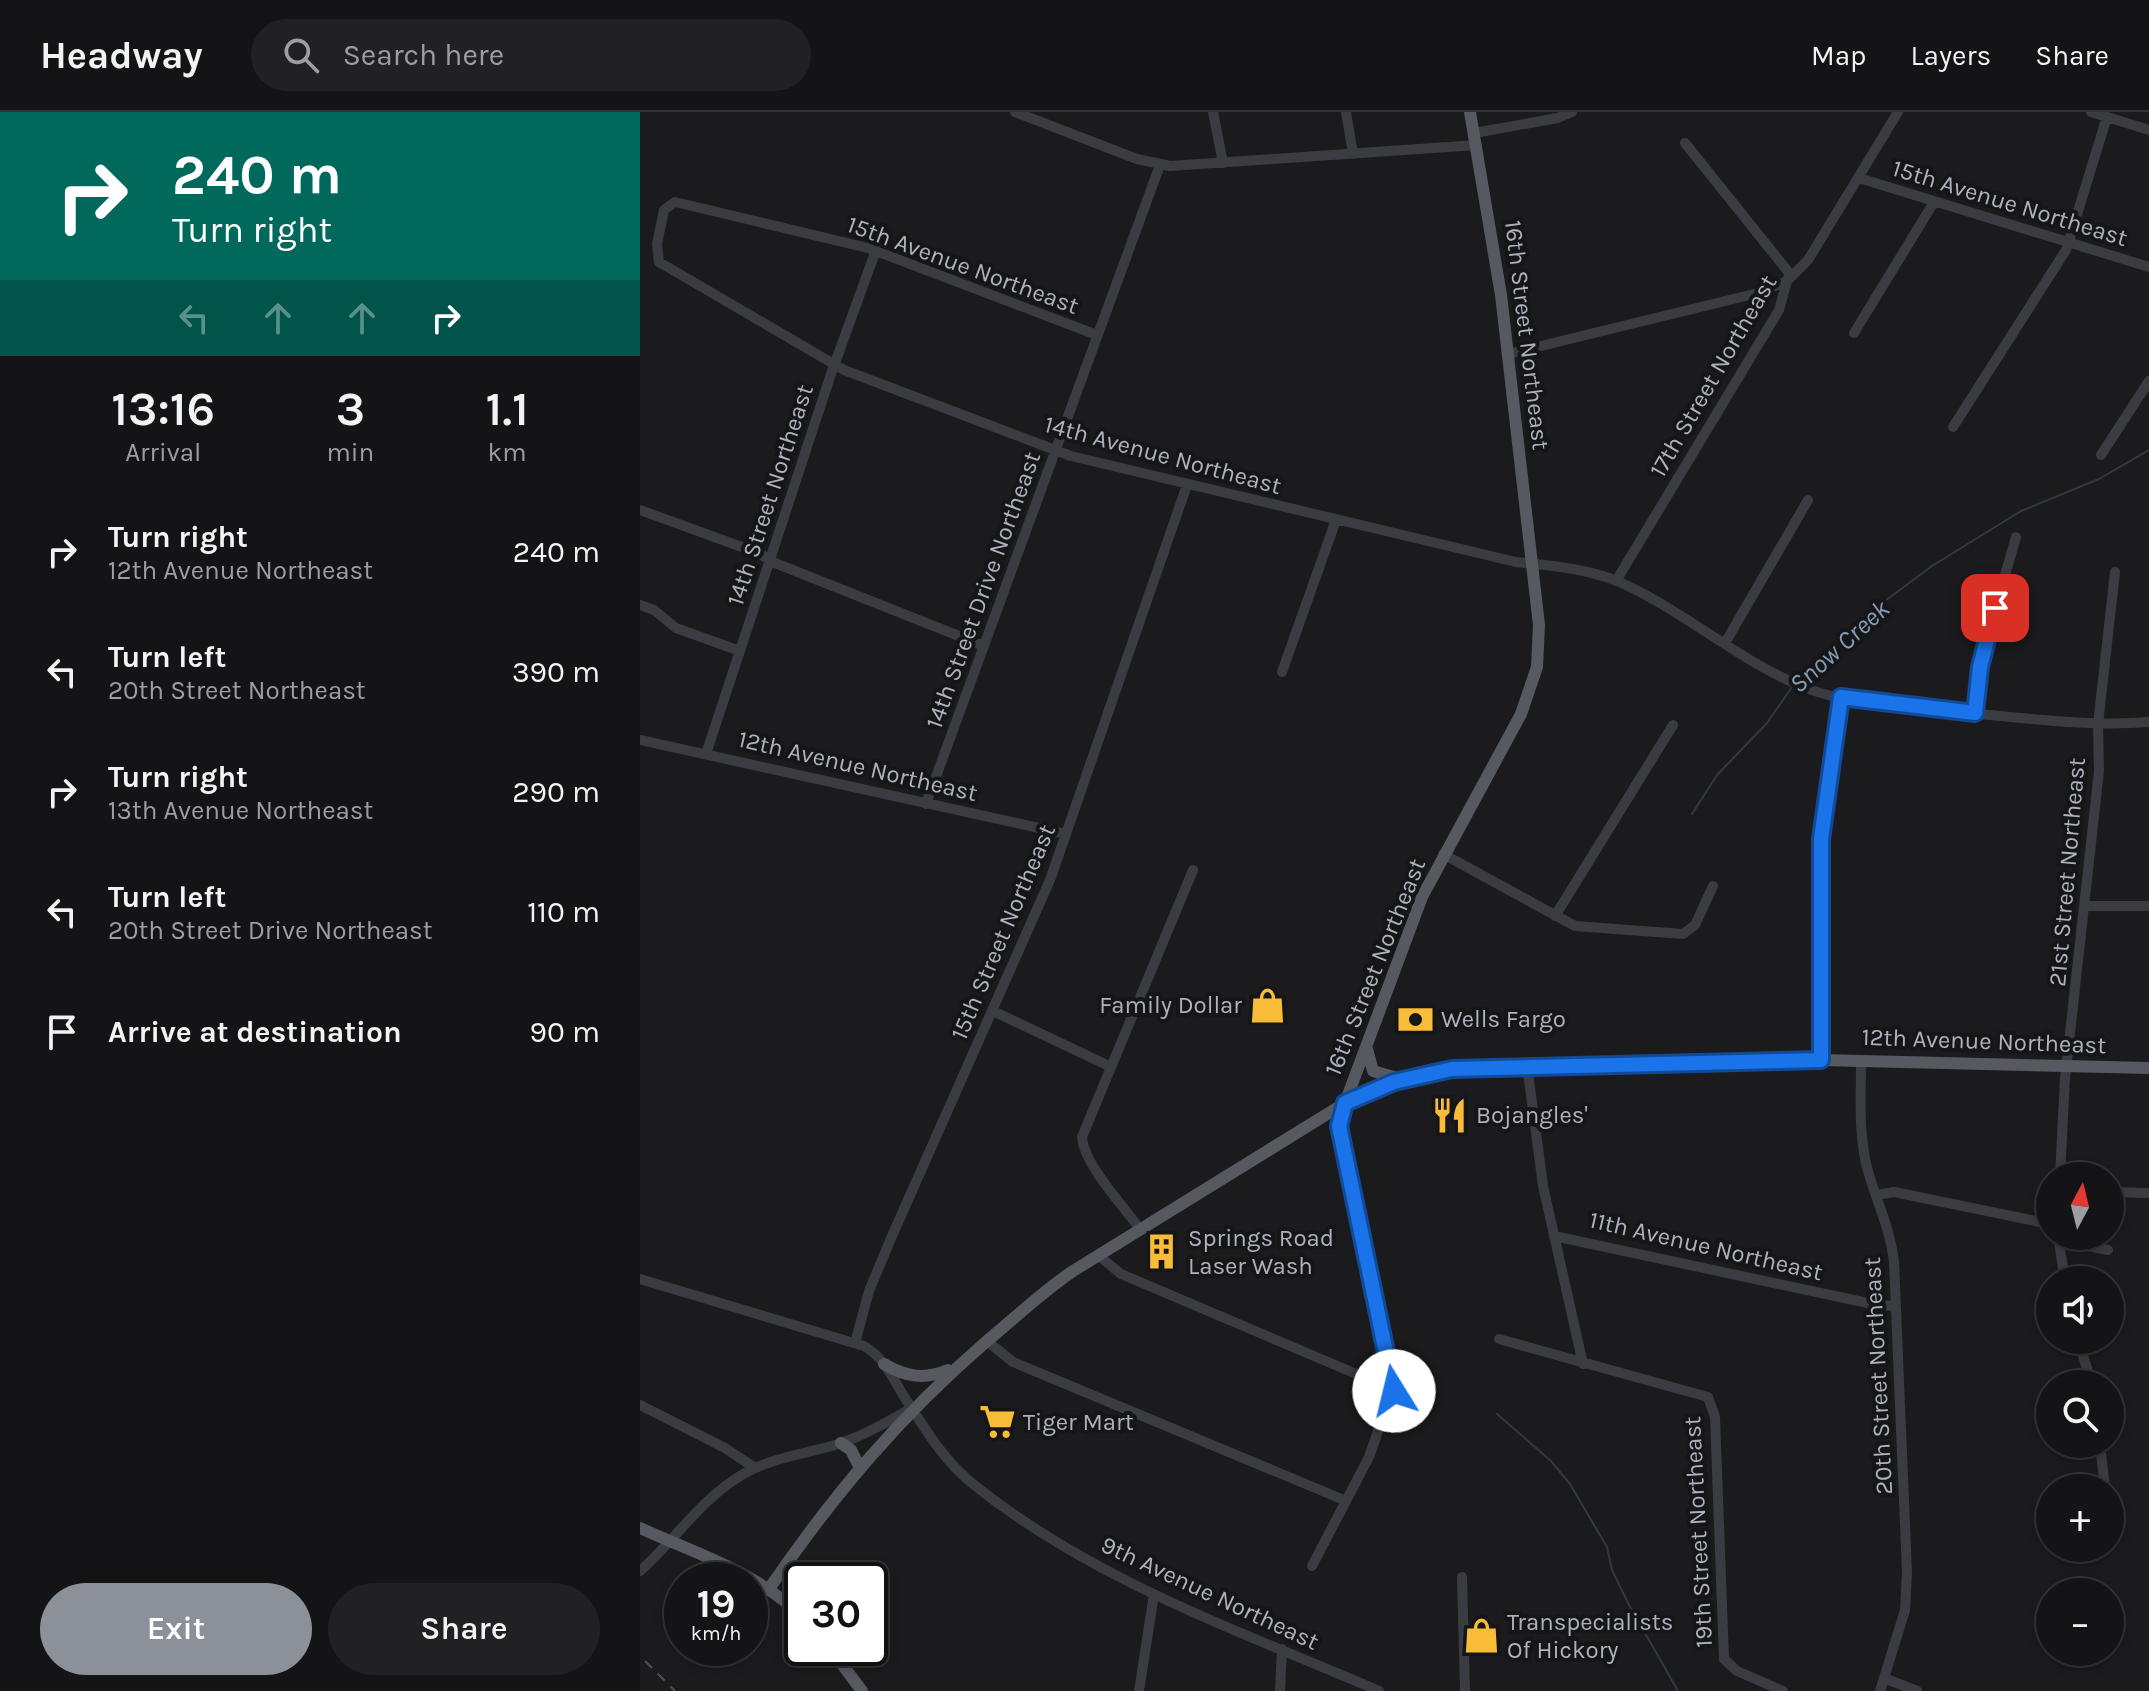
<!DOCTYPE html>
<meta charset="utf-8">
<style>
:root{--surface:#141416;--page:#212123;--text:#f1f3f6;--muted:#9d9ea1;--line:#333335;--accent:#8c9099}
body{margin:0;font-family:Karla,sans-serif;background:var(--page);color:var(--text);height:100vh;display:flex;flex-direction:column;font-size:30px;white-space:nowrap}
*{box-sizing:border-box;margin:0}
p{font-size:26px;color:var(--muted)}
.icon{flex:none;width:44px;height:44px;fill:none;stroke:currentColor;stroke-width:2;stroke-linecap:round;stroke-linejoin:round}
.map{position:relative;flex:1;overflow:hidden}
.drawer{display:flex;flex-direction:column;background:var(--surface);width:640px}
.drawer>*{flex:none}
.banner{background:#00695c;color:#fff;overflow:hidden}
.needle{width:52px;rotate:7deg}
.fabs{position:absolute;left:1396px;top:1050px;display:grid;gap:16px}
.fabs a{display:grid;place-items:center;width:88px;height:88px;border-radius:50%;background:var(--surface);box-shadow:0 4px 12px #0003,0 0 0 2px var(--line);font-size:40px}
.speed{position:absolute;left:24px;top:1450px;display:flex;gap:16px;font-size:40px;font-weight:700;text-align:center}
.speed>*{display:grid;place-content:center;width:104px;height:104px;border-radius:50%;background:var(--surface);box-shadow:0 4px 12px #0003,0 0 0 2px var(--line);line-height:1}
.speed small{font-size:20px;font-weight:400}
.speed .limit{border:4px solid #111;border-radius:12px;background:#fff;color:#111}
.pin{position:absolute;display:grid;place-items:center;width:68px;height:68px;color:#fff;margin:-34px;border-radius:16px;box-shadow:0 4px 12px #0006}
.me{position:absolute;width:88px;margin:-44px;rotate:351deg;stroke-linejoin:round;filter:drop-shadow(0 0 6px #0008)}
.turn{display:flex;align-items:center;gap:28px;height:168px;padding:0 40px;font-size:36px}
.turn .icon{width:104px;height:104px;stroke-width:2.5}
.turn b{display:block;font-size:56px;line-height:68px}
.lanes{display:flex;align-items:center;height:76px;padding:0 40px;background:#0003;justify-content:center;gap:40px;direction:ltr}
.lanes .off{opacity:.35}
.eta{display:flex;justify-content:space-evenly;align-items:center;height:136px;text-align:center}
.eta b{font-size:48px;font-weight:600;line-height:56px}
.action{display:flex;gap:16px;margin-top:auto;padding:16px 40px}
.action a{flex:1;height:92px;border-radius:48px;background:var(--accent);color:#fff;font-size:32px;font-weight:600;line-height:92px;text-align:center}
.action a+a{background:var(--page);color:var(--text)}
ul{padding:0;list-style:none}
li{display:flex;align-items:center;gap:24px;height:120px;padding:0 40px}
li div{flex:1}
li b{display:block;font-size:30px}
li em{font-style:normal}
header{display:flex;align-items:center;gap:48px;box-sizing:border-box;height:112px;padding:0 40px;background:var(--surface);border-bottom:2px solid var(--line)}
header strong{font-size:38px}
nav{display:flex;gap:44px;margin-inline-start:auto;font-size:28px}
.search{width:560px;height:72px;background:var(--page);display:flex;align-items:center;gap:20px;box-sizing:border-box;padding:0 28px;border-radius:44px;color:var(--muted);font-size:30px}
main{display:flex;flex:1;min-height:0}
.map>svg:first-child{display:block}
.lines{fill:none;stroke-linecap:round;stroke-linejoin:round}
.stream{stroke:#303a42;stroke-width:2}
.minor{stroke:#3b3c42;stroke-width:10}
.major{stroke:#575961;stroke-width:12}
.rail{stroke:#4e5057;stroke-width:2;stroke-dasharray:10 8;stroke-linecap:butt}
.route-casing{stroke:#114b97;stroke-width:20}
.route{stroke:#1a73e8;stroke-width:14}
.labels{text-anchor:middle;stroke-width:8;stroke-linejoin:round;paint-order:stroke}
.street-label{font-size:24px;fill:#adb2bd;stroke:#161618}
.poi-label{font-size:24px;fill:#adb2bd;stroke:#161618;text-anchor:start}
.water-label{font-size:26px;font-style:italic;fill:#849eb8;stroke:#161618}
</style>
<header>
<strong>Headway</strong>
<div class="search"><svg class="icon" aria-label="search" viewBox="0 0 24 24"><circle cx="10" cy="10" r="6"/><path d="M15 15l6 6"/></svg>Search here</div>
<nav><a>Map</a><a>Layers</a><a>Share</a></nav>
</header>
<main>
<section class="drawer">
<div class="banner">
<div class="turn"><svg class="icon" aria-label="right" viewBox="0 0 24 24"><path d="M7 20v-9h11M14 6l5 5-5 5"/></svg><div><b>240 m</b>Turn right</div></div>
<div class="lanes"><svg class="icon off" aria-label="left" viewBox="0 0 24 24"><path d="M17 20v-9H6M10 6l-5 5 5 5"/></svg><svg class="icon off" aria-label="ahead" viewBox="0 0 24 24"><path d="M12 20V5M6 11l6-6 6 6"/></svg><svg class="icon off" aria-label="ahead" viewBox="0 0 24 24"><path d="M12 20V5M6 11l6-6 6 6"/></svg><svg class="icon" aria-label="right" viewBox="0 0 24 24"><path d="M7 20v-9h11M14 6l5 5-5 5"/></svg></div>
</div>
<div class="eta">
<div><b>13:16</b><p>Arrival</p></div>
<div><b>3</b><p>min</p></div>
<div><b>1.1</b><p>km</p></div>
</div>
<ul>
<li><svg class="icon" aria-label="right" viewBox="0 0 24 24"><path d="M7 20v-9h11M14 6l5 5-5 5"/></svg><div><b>Turn right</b><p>12th Avenue Northeast</p></div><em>240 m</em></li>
<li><svg class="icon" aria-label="left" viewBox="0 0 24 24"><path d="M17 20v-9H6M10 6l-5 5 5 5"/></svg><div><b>Turn left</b><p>20th Street Northeast</p></div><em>390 m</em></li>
<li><svg class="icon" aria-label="right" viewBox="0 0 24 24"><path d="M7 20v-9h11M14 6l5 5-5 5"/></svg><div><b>Turn right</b><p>13th Avenue Northeast</p></div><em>290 m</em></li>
<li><svg class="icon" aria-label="left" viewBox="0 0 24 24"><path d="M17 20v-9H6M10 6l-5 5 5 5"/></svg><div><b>Turn left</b><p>20th Street Drive Northeast</p></div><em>110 m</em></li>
<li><svg class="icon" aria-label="arrive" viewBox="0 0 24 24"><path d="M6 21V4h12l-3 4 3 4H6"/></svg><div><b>Arrive at destination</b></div><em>90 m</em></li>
</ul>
<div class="action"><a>Exit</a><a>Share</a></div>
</section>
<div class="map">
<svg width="1509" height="1579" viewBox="0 0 1509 1579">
<rect width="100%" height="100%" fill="#1b1b1d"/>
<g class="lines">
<path class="stream" d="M 1158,567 L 1222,506 L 1292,454 L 1381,399 L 1459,367 L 1509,338
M 1052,702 L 1077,663 L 1127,611 L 1152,575
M 857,1302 L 911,1349 L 930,1372 L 967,1435 L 972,1458 L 989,1493 L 1038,1579"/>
<path class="minor" d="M 375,0 L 497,47 L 530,54 L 837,33
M 573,0 L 583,51
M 706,0 L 713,42
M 1451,0 L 1509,18
M 834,21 L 918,6 L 932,0
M 1219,66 L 1509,155
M 1214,221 L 1294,90
M 457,223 L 228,136 L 35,90 L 24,98 L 17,132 L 19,150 L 204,258 L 431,344 L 876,450 C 911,454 944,456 977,469 C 1042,497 1096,547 1161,574 C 1212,595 1273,596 1328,601 C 1388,606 1449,615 1509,610
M 868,242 L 1118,181 L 1147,169 L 1150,162 L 1045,31
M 1313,315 L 1426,138 L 1467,5
M 1461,343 L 1509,269
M 0,398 L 121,442 L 130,449 L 344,534
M 976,469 L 1139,198 L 1147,169 L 1168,148 L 1258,0
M 0,493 L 14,498 L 36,516 L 100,539
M 1085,531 L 1168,388
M 642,560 L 696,408
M 1335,601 L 1344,536 L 1376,425
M 0,628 L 426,722
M 66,642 L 191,262 L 236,138
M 286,692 L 520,53
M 803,742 L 935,814 L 1043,822 L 1055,813 L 1073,774
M 1445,794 L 1509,794
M 915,804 L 1033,613
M 353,899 L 469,954
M 1181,948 L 1181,727 L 1201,585
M 1221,948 C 1221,984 1218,1024 1228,1059 C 1237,1091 1250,1116 1254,1149 L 1267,1461 L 1265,1498 L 1240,1579
M 887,953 L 903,1074 L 943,1252
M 1420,1064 L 1425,966 L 1459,659 L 1458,612 L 1475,460
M 1470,1080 L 1509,1081
M 1237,1083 L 1254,1080 L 1410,1112
M 501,1118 C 484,1095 444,1053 442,1025 L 553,758
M 914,1124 L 1237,1193 L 1256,1194
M 1418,1124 L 1425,1168
M 1419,1128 L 1468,1138
M 458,1143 L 481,1162 L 714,1261 L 754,1273
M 0,1167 L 224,1234 C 245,1246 253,1267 265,1286 C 285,1317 304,1349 333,1372 C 452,1468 600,1519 739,1579
M 859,1227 L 1068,1285 L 1075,1305 L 1084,1547 L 1097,1559 L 1143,1579
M 1438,1228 L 1452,1272
M 347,1229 L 373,1250 L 704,1388
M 215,1231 L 229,1179 L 252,1124 L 410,768 L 547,373
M 0,1293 L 85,1336 L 115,1356
M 1460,1332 L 1465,1376
M 672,1454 L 729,1345 L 754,1273 L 699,1014 L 705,991
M 0,1459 C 33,1430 59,1390 97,1366 C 127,1346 161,1343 195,1333 C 222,1325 247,1310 272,1296
M 822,1465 L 825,1579
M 1244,1566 L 1277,1579
M 499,1579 L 514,1482
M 640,1579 L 642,1537"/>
<path class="major" d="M 727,937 L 733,959 L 757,966
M 705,991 L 782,785 L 881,602 L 897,555 L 899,513 L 861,183 L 830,0
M 244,1252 C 266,1265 285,1268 308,1258
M 201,1331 L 211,1338 L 219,1354
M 0,1416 C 56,1442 118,1460 162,1505
M 129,1477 C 194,1382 260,1304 347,1229 C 376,1205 402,1180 433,1159 L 705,991 L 784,961 L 846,954 L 1181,948 L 1509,956
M 190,1536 L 222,1579"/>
<path class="rail" d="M 5,1549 L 35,1579"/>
</g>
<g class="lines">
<defs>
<path id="route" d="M 754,1279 L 699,1014 L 705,991 L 754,970 L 812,957 L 1181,948 L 1181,727 L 1201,585 L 1335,601 L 1340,555 L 1355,496"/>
</defs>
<use href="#route" class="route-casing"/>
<use href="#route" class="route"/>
</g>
<defs>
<symbol id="shop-bare" viewBox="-9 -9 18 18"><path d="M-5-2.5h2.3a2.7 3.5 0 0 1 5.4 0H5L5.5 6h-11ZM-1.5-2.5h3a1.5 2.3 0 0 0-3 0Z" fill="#f8bc38" stroke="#161618" stroke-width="2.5" paint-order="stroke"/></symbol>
<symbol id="bank-bare" viewBox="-9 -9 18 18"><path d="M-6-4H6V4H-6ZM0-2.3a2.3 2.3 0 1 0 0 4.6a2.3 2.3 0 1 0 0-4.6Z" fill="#f8bc38" stroke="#161618" stroke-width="2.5" paint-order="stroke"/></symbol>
<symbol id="restaurant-bare" viewBox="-9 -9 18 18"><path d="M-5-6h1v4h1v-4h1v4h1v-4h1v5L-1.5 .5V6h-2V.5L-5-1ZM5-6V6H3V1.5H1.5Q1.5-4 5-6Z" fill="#f8bc38" stroke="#161618" stroke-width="2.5" paint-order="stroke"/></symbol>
<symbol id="building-bare" viewBox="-9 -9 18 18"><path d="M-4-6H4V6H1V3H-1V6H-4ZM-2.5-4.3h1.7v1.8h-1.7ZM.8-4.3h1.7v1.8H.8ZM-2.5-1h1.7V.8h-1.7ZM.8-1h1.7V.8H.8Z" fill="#f8bc38" stroke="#161618" stroke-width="2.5" paint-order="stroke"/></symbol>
<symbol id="supermarket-bare" viewBox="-9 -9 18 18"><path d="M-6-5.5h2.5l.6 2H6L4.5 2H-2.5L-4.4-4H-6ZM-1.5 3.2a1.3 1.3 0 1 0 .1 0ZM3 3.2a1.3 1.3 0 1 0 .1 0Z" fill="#f8bc38" stroke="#161618" stroke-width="2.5" paint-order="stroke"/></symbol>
</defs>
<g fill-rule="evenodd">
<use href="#shop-bare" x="602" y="868" width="51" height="51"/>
<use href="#bank-bare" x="750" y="882" width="51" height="51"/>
<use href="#restaurant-bare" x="784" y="978" width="51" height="51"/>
<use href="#building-bare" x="496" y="1114" width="51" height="51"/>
<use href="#supermarket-bare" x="332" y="1284" width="51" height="51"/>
<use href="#shop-bare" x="816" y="1498" width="51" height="51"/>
</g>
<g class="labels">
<g class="street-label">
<text transform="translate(1370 91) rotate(17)" y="8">15th Avenue Northeast</text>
<text transform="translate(323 153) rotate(20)" y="8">15th Avenue Northeast</text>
<text transform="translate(887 223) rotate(83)" y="8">16th Street Northeast</text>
<text transform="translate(1073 264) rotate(-60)" y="8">17th Street Northeast</text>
<text transform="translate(523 343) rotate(15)" y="8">14th Avenue Northeast</text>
<text transform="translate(130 383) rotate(-72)" y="8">14th Street Northeast</text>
<text transform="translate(343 478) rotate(-70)" y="8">14th Street Drive Northeast</text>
<text transform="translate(218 654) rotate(13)" y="8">12th Avenue Northeast</text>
<text transform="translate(1427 760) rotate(-85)" y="8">21st Street Northeast</text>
<text transform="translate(363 820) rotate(-67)" y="8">15th Street Northeast</text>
<text transform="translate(735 855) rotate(-68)" y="8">16th Street Northeast</text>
<text transform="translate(1344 929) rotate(2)" y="8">12th Avenue Northeast</text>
<text transform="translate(1066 1134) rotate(13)" y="8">11th Avenue Northeast</text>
<text transform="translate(1238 1264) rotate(-93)" y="8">20th Street Northeast</text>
<text transform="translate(1058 1420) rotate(-93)" y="8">19th Street Northeast</text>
<text transform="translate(570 1481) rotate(25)" y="8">9th Avenue Northeast</text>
</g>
<g class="poi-label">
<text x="602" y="901" text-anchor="end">Family Dollar</text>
<text x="801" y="915">Wells Fargo</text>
<text x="836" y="1011">Bojangles'</text>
<text x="548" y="1134">Springs Road<tspan x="548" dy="28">Laser Wash</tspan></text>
<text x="383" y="1318">Tiger Mart</text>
<text x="867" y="1518">Transpecialists<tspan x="867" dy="28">Of Hickory</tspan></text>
</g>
<g class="water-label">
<text transform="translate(1199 534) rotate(-42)" y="9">Snow Creek</text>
</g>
</g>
</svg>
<div class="fabs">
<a><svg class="needle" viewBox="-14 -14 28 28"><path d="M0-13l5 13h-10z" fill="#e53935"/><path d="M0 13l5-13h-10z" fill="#9d9ea1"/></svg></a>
<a><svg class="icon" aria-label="sound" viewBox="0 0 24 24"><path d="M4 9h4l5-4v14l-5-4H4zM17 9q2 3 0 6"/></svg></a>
<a><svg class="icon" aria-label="search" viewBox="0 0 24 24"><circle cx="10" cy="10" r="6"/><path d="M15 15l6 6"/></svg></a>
<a>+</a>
<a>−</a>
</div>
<div class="speed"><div>19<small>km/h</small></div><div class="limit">30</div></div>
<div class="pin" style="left:1355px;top:496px;background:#d93025"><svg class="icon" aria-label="arrive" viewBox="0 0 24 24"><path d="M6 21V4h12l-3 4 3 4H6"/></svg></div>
<svg class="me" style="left:754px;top:1279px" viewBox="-20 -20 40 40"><circle r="19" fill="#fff"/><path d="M0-13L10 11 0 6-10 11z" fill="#1a73e8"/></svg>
</div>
</main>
